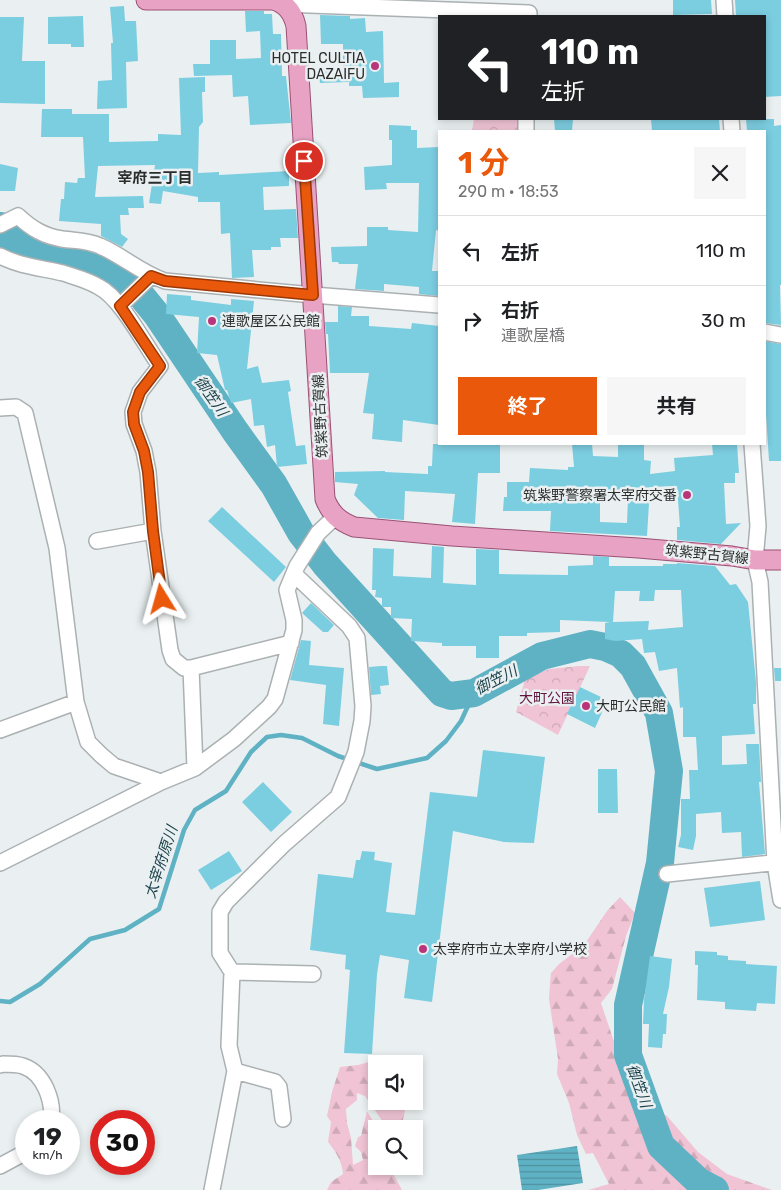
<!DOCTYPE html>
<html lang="ja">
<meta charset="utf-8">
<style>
:root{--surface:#fff;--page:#f6f6f6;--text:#202124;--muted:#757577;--line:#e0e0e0;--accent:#ea580c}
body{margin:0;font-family:Rubik,"Noto Sans JP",sans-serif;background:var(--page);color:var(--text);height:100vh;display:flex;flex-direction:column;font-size:19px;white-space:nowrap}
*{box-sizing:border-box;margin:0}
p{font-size:16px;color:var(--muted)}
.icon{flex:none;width:28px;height:28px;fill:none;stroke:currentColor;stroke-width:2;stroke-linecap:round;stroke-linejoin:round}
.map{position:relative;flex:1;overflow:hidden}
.side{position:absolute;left:438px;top:130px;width:328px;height:315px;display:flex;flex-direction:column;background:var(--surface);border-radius:0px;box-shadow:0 2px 8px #0003}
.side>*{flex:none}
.banner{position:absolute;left:438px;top:15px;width:328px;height:105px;border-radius:0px;box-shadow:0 2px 8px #0003;background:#202124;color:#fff;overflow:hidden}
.fabs{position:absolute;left:368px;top:1055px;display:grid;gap:10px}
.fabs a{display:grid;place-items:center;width:55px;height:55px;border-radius:0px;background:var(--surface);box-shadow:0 2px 8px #0003;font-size:25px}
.speed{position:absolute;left:15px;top:1110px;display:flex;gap:10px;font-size:25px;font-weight:700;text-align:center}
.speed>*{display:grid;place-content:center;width:65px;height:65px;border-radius:50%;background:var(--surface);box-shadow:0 2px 8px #0003;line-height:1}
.speed small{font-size:12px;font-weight:400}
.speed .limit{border:8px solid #d22;background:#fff;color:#111}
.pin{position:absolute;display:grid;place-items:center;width:42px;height:42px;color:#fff;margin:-21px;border:2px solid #fff;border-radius:50%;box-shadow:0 1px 5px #0007}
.me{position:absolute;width:55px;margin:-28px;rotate:352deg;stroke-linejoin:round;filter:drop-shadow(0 0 4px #0008)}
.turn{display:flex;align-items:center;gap:18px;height:105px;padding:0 20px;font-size:22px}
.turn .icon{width:65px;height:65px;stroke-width:2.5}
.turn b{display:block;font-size:35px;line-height:42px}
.round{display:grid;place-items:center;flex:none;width:52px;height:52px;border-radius:0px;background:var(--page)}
.summary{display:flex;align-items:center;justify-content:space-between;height:85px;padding:0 20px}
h1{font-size:30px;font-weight:700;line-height:38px;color:var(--accent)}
.primary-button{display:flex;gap:10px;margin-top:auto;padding:10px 20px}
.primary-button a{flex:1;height:58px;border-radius:0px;background:var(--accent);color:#fff;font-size:20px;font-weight:700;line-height:58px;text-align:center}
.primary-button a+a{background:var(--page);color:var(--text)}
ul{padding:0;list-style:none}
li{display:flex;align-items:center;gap:15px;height:70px;padding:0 20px;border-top:1px solid var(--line)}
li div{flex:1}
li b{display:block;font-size:19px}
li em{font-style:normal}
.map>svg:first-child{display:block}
.forest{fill:url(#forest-firs)}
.park{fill:url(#park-crowns)}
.water{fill:url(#water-rules)}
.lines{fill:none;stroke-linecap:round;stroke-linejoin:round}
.stream{stroke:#5fb2c4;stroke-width:4.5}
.river{stroke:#5fb2c4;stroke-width:28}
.building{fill:#7bcde0;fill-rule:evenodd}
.minor-casing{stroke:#abb1b2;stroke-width:18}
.major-casing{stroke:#9b5175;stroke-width:21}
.minor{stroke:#fff;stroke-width:15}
.major{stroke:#e8a3c4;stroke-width:19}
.route-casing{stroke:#983908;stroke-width:12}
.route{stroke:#ea580c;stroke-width:9}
.poi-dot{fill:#b9357b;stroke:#eaf0f1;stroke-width:2}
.labels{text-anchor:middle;stroke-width:5;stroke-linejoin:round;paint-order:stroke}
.poi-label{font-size:14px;fill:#2b2d2d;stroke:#eaf0f1;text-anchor:start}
.street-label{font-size:14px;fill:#2b2d2d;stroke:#eaf0f1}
.park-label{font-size:14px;fill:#61163e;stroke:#eaf0f1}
.neighbourhood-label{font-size:15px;font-weight:bold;fill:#2b2d2d;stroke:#eaf0f1}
.water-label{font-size:15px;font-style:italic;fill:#183f48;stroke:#eaf0f1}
</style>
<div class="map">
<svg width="781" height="1190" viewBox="0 0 781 1190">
<defs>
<pattern id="forest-firs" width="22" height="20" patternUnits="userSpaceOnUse" patternTransform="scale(1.25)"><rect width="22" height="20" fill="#f0c4d5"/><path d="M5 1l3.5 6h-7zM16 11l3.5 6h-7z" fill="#cea9b7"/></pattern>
<pattern id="park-crowns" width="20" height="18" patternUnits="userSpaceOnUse" patternTransform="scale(1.25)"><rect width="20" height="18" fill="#f0c4d5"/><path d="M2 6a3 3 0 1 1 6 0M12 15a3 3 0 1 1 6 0" fill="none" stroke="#cea9b7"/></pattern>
<pattern id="water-rules" width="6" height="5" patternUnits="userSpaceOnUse" patternTransform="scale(1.25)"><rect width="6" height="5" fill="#5fb2c4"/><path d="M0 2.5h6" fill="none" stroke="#4f91a0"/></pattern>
</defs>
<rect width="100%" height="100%" fill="#eaf0f1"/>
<path class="forest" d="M 620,897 L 635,913 L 626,936 L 612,989 L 601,1003 L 632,1095 L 667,1116 L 698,1152 L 727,1174 L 772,1190 L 588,1190 L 609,1184 L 593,1153 L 586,1154 L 577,1135 L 569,1103 L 557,1074 L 558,1059 L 549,999 L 550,983 L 551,973 L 559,964 L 584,945 L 607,911 Z
M 380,1059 L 382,1064 L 376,1064 L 376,1101 L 407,1101 L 401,1129 L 388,1129 L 365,1096 L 357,1093 L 357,1100 L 346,1109 L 347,1123 L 351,1138 L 353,1165 L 363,1160 L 361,1152 L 355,1146 L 358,1137 L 361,1136 L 367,1111 L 378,1129 L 376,1129 L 376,1166 L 387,1166 L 395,1177 L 402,1190 L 327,1190 L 331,1182 L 343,1174 C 342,1161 336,1152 328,1142 L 331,1122 L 327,1116 L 332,1092 L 340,1067 L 358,1065 Z"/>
<path class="park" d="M 474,119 L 520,119 L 520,131 L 472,131 Z
M 579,666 L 590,666 L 558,735 L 516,712 L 525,679 L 549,669 Z"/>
<path class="water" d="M 577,1146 L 583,1183 L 538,1190 L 522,1190 L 517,1155 Z"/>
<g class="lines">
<path class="stream" d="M 0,1001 L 10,1002 L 40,984 L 90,939 L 125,930 L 159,909 L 184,830 L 195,810 L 226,791 L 251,752 L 267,737 L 281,735 L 302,738 L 338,756 L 377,769 L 427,758 L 446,741 L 461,721 L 474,693"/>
<path class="river" d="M 0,226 L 7,235 L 23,245 L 101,270 L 131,283 L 157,315 L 235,431 L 274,485 L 301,533 L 325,564 L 442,693 L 451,696 L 474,693 L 542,656 L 590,644 L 605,647 L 621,654 L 633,666 L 659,713 L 669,771 L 660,863 L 628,1005 L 628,1055 L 661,1146 L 698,1181 L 715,1190"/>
</g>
<path class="building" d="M 673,0 L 711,0 L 712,14 L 673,15 Z
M 735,0 L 781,0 L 781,96 L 764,97 L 764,16 L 736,16 Z
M 124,6 L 125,21 L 136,21 L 138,61 L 126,62 L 127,108 L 97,109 L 98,81 L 112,80 L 111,43 L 113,43 L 110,7 Z
M 245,11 L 264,11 L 264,14 L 272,14 L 273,34 L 281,34 L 282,76 L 286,76 L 291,123 L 250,125 L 248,96 L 233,97 L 232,75 L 194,76 L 193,64 L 210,64 L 210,40 L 236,40 L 236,59 L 261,58 L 260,31 L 246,32 Z
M 320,15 L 350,16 L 350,19 L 365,18 L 366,32 L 383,31 L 384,83 L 399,82 L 399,97 L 363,98 L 362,86 L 349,86 L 349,82 L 320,83 L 318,70 L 343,68 L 343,44 L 321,44 Z
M 83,16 L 84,47 L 71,47 L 71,44 L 48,44 L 48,17 Z
M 0,17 L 24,17 L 22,61 L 45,61 L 45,104 L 0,103 Z
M 205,77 L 205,92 L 202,92 L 203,122 L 199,127 L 198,173 L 219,172 L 219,175 L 289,171 L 289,186 L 263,187 L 264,210 L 296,209 L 298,238 L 280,238 L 281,247 L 271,247 L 271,250 L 252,250 L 254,277 L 232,278 L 230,233 L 221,234 L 220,202 L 198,202 L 198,197 L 163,191 L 161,204 L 149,203 L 155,165 L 98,166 L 95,197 L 143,196 L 144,208 L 128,208 L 129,215 L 120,215 L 121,234 L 128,239 L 122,247 L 101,236 L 101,224 L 59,221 L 61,199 L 64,199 L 65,182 L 77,183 L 78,178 L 85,178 L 83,137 L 41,137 L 42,109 L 72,109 L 72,114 L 109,114 L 109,142 L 158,141 L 158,134 L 181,135 L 179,78 Z
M 554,119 L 573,119 L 572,131 L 555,131 Z
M 651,119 L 719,119 L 720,131 L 652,131 Z
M 746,119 L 774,119 L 774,126 L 781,125 L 781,285 L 780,285 L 781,325 L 764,323 L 764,131 L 747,131 Z
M 389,125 L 411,126 L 411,130 L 417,130 L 417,148 L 439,147 L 439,231 L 436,230 L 432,271 L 439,271 L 439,296 L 419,294 L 419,287 L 384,284 L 384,291 L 355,289 L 358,264 L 339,264 L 338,262 L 332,262 L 331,247 L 367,246 L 367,227 L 388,227 L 388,230 L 418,232 L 419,183 L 386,183 L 387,189 L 365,190 L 364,167 L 392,165 L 392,140 L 389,140 Z
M 0,164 L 18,168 L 15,191 L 0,191 Z
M 167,294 L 191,296 L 191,300 L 231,305 L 231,299 L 254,301 L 247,369 L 258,366 L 262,383 L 289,380 L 291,391 L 288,392 L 296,446 L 305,445 L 307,464 L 277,467 L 275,445 L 267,447 L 264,425 L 254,426 L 251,399 L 231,403 L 227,390 L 225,390 L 217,355 L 197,353 L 199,317 L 166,314 Z
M 338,306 L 352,307 L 351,316 L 369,316 L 369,326 L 411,329 L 412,323 L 439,326 L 439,425 L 403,420 L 402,442 L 372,439 L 374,414 L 363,413 L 369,373 L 330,373 L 328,334 L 326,334 L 325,322 L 338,322 Z
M 764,341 L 781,344 L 781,461 L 769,461 L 764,382 Z
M 433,444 L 500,444 L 500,473 L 478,473 L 475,524 L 452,522 L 455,494 L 405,491 L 404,520 L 378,518 L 354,495 L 358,484 L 335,482 L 335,472 L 385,471 L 385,472 L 428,474 L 428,466 L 432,466 Z
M 572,444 L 592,444 L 593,456 L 618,457 L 618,444 L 644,444 L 644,460 L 651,461 L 650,474 L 675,471 L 674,458 L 713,455 L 712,444 L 737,444 L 739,473 L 735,473 L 735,483 L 724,483 L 726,524 L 741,523 L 721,544 L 677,540 L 677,527 L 680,527 L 677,486 L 650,487 L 647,536 L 550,531 L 551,511 L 503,511 L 504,497 L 507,497 L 507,482 L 529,482 L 530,468 L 568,470 L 568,467 L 574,467 ZM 600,498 L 628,498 L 627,523 L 600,522 Z
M 222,507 L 286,567 L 274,582 L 208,521 Z
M 432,546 L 444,547 L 443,583 L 476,585 L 476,549 L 499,550 L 499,574 L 568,575 L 568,566 L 593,565 L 593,556 L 609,557 L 609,566 L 663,566 L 663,564 L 677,564 L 677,563 L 715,566 L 730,585 L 736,584 L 748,602 L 756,682 L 756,704 L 753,704 L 755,734 L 722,736 L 722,765 L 747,764 L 746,744 L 759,744 L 761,782 L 759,782 L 765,854 L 742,857 L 741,832 L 722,833 L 721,812 L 696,814 L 696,836 L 693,850 L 678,847 L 681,835 L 681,799 L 690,799 L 689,770 L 698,770 L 696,737 L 683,737 L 683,707 L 680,708 L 677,668 L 659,671 L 655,652 L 644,653 L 642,639 L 615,641 L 605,639 L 605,623 L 610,622 L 560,620 L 560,632 L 527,633 L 527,636 L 499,636 L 499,658 L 476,658 L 476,646 L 442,646 L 442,643 L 411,641 L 412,619 L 391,618 L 391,607 L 382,607 L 382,598 L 375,597 L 376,590 L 372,590 L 373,548 L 394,549 L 393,576 L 431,578 ZM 655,590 L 681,590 L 683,627 L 648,630 L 649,621 L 613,622 L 615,591 L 640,591 L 639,601 L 654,601 Z
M 311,603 L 334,625 L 328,632 L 323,632 L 302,613 Z
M 301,640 L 311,641 L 309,665 L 344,668 L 339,726 L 323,724 L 326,685 L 290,680 Z
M 381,666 L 387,666 L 389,685 L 380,686 L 381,694 L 371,695 L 369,667 Z
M 774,668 L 781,668 L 781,681 L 775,681 Z
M 580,687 L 601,697 L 597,705 L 604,708 L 595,728 L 567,714 Z
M 483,750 L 545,757 L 534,843 L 504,842 L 453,831 L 432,1002 L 404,998 L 409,960 L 380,955 L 377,974 L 372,1054 L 344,1053 L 350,970 L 345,969 L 346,955 L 310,950 L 318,874 L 353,878 L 356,860 L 360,860 L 362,851 L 375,852 L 374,860 L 392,863 L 386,912 L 415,915 L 430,792 L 477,797 Z
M 598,769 L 617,769 L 618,813 L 598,813 Z
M 263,782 L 292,812 L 271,832 L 242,802 Z
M 229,851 L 242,871 L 211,890 L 198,870 Z
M 760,881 L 765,920 L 710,927 L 704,888 Z
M 695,951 L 717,952 L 717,955 L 728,956 L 728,960 L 746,961 L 746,964 L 777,966 L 775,1004 L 757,1003 L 756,1011 L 725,1009 L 725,1002 L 697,1000 L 698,965 L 695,965 Z
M 650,956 L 672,959 L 669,987 L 663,1014 L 667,1014 L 666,1034 L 663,1034 L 662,1048 L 648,1047 L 649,1024 L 643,1024 L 644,1000 Z"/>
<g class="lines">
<defs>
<path id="minor" d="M 724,0 L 725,16
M 282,4 L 529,13 L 529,16
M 731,119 L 732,131
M 526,131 L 526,119
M 0,225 L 18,216 C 32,229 44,236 62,239 C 75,241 87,240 100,246 C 123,256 141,273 165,281 L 313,295 L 439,305
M 0,256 C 19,266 42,268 63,273 C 75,277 88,280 99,287 C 121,298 145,345 160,366 L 140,392 L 133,412 L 134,424 L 144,451 L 148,472 L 153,531 L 170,650 L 173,659 L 184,668 L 191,668 L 291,643
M 120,306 L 151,276
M 764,332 L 781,335
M 0,408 L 16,407 L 25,413 L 57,548 L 76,702 L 88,742 L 101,755 L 114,766 L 161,782
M 752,444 L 758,526 L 755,560 L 760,582 L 775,863 L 781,900
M 97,541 L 153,531
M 191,668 L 195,768
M 0,730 L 76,702
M 0,863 L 161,782 L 195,768 L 234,739 L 269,707 L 275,699 L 294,630 L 294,620 L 287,590 L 297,566 L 318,533 L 335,517
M 667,874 L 781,862
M 232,972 L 313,974
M 0,1065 L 3,1064 C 9,1064 17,1064 23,1066 C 44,1073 54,1101 51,1121
M 235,1071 L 275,1082 L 279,1087 L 283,1119
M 0,1166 L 26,1152
M 212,1190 L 235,1071 L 229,1046 L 232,972 L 220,953 L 220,912 L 226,902 L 284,844 L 338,797 L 356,752 L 362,721 L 363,706 L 357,638 L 349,626 L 294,574"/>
<path id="major" d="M 146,0 L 273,0 C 286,3 293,13 296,26 L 325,499 C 331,514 339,521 354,527 L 452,536 L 638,548 L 732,556 L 755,560 L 781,560"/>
</defs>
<use href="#minor" class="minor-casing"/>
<use href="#major" class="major-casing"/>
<use href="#minor" class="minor"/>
<use href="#major" class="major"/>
</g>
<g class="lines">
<defs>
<path id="route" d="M 162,599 L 153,531 L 148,472 L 144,451 L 134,424 L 133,412 L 140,392 L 160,366 L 120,306 L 151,276 L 165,281 L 313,295 L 304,161"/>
</defs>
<use href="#route" class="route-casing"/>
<use href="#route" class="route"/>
</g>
<g class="poi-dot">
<circle cx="375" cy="66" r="5"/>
<circle cx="212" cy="321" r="5"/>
<circle cx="687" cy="495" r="5"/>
<circle cx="586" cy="706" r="5"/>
<circle cx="423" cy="949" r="5"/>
</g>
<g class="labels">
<g class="poi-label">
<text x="365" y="63" text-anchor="end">HOTEL CULTIA<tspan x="365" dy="16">DAZAIFU</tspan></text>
<text x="222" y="326">連歌屋区公民館</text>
<text x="677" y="500" text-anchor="end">筑紫野警察署太宰府交番</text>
<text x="596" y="711">大町公民館</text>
<text x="433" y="954">太宰府市立太宰府小学校</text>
</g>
<g class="street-label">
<text transform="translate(320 416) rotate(-93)" y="5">筑紫野古賀線</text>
<text transform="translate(707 554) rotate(6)" y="5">筑紫野古賀線</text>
</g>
<g class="park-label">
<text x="547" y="703">大町公園</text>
</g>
<g class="neighbourhood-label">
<text x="155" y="183">宰府三丁目</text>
</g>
<g class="water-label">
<text transform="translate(211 396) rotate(55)" y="5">御笠川</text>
<text transform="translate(496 680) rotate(-27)" y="5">御笠川</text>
<text transform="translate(161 862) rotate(-72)" y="5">太宰府原川</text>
<text transform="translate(639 1086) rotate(70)" y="5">御笠川</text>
</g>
</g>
</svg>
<div class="fabs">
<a><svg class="icon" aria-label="sound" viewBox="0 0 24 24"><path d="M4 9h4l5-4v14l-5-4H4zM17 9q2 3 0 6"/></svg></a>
<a><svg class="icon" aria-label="search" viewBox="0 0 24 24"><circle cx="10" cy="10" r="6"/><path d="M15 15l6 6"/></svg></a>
</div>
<div class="speed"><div>19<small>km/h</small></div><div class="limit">30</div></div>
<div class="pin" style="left:304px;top:161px;background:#d93025"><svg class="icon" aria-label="arrive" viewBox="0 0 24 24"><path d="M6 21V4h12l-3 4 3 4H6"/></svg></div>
<svg class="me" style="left:162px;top:599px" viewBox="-20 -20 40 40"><path d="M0-17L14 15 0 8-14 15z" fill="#ea580c" stroke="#fff" stroke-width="4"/></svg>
<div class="banner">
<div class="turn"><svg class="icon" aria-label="left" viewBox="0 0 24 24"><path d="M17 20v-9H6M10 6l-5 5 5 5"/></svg><div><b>110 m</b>左折</div></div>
</div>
<section class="side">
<div class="summary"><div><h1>1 分</h1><p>290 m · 18:53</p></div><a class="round"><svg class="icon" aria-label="close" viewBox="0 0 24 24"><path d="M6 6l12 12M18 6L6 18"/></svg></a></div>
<ul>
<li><svg class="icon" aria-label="left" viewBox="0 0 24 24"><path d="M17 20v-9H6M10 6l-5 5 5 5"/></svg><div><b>左折</b></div><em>110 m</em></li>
<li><svg class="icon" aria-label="right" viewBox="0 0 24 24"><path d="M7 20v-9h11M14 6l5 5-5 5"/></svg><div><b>右折</b><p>連歌屋橋</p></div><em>30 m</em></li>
</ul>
<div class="primary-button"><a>終了</a><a>共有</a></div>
</section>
</div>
